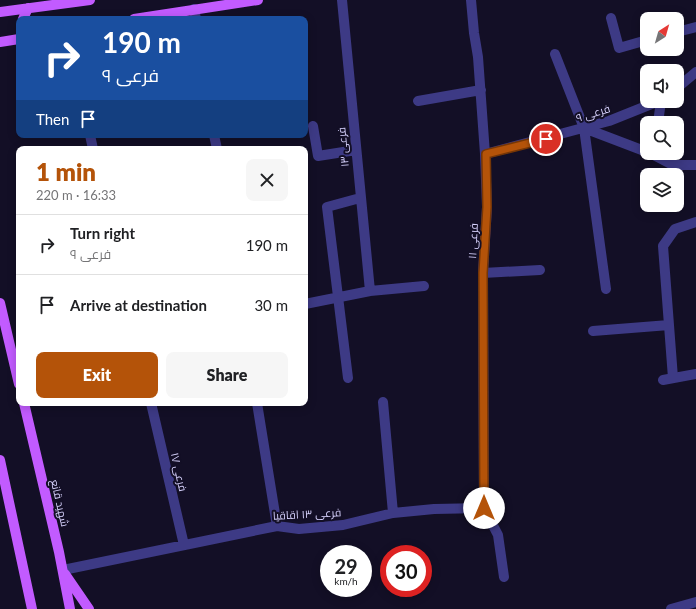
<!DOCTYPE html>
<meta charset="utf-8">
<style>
:root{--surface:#fff;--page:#f6f6f6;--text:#202124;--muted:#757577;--line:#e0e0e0;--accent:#b45309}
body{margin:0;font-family:Lato,Cairo,sans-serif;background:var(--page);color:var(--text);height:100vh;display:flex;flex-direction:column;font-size:15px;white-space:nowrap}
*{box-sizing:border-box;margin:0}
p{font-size:13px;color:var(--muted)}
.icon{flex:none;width:22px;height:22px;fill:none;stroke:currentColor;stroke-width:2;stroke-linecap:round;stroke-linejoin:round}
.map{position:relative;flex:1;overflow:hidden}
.panel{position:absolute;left:16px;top:146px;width:292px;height:260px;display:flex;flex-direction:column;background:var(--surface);border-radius:8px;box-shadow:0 2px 10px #0003}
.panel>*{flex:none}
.banner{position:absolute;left:16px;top:16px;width:292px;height:122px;border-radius:8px;box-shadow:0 2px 10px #0003;background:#1a4fa0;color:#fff;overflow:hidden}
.needle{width:26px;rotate:37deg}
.controls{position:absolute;left:640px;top:12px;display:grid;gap:8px}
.controls a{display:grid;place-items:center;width:44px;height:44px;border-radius:8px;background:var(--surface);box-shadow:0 2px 10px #0003;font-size:20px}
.speed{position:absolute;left:320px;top:545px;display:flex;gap:8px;font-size:20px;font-weight:700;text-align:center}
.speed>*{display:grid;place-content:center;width:52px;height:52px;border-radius:50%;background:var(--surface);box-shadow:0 2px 10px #0003;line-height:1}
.speed small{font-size:10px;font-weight:400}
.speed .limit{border:6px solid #d22;background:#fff;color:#111}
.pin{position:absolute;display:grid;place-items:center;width:34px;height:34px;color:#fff;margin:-17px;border:2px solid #fff;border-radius:50%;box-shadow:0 1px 4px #0007}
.me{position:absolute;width:44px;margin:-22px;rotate:0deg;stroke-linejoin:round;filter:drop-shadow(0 0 3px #0008)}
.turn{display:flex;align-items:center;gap:14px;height:84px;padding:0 20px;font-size:18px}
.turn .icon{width:52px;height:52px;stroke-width:2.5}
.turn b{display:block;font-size:28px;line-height:34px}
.then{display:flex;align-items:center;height:38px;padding:0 20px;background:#0003;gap:8px;font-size:15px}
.round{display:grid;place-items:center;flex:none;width:42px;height:42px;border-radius:8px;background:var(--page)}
.overview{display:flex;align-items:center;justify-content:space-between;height:68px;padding:0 20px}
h1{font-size:24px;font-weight:800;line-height:30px;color:var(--accent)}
.action{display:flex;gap:8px;margin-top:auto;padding:8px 20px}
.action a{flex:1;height:46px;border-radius:8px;background:var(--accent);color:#fff;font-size:16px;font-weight:800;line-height:46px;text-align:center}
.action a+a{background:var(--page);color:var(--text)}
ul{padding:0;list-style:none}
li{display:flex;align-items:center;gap:12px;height:60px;padding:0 20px;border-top:1px solid var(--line)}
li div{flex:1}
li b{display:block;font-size:15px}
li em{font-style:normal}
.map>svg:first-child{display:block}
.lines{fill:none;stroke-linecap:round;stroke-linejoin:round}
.minor{stroke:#3d3a85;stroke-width:10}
.major{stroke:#c25bff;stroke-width:10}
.route-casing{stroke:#753606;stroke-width:10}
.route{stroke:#b45309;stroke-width:7}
.labels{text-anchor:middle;stroke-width:4;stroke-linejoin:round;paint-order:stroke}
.street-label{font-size:11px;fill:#d9d4ff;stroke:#130f26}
</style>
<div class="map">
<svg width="696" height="609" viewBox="0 0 696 609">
<rect width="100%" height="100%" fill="#130f26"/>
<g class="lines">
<path class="minor" d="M 342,0 L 370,291
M 471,0 L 474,33 L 478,57 L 485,154 L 487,207 L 483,273 L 484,508 L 498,535 L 504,577
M 194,9 L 196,19
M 611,18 L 619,48 L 647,40
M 677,32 L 696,27
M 555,54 L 584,128 L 606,289
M 677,88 L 696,72
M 418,101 L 481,90
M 658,123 L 661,101
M 313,126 L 318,156 L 356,150
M 584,128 L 647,152
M 90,135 L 93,149
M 214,135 L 217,149
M 650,153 L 673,165 L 696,165
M 485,154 L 609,121 L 659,101
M 483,273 L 540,270
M 305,304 L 370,291 L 424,286
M 593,331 L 669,325
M 348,378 L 327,207 L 360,198
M 673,378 L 663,246 L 675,229 L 696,222
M 663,380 L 696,374
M 383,402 L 393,513
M 151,403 L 184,545
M 257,403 L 277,526
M 63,570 L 277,526 L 299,529 L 343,525 L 393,513 L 434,509 L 484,508
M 671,609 L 696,602"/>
<path class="major" d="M 0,12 L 90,0
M 23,19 L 28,8
M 134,19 L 258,0
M 0,42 L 19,39
M 0,303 L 19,384
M 24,403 L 59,552 L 70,609
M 0,460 L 32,609
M 65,574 L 89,609"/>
</g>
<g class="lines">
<defs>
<path id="route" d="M 484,508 L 483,273 L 487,207 L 486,154 L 546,139"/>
</defs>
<use href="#route" class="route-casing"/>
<use href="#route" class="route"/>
</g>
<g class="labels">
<g class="street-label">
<text transform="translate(593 113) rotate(-17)" y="4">فرعی ۹</text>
<text transform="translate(343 147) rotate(-95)" y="4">فرعی ۱۳</text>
<text transform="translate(473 241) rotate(-87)" y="4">فرعی ۱۱</text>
<text transform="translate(179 472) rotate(77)" y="4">فرعی ۱۷</text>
<text transform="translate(60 503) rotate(77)" y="4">شهید قانع</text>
<text transform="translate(307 514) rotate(-3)" y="4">فرعی ۱۳ اقاقیا</text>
</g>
</g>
</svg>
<div class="controls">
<a><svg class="needle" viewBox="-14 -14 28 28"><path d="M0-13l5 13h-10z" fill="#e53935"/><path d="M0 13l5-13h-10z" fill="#757577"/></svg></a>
<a><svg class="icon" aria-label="sound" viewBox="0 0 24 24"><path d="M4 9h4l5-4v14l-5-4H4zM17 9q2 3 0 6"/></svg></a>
<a><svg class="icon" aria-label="search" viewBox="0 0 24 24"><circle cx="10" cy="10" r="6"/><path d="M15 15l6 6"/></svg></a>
<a><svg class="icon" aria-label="layers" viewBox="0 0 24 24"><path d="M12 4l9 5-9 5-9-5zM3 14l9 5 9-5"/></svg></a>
</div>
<div class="speed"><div>29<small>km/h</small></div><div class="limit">30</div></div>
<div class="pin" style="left:546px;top:139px;background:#d93025"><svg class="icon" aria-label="arrive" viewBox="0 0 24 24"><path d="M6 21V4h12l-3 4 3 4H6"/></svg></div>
<svg class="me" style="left:484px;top:508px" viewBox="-20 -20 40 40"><circle r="19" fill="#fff"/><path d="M0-13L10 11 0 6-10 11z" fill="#b45309"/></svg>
<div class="banner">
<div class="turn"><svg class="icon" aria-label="right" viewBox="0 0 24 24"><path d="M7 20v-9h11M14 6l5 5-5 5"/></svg><div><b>190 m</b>فرعی ۹</div></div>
<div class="then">Then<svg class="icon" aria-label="arrive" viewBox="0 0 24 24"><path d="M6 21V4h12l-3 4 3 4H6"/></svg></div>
</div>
<section class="panel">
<div class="overview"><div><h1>1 min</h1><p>220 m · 16:33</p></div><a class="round"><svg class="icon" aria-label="close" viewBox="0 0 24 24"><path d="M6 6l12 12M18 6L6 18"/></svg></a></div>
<ul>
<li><svg class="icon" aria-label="right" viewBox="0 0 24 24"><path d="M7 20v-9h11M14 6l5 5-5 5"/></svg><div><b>Turn right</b><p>فرعی ۹</p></div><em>190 m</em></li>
<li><svg class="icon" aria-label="arrive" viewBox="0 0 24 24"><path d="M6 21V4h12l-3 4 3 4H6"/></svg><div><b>Arrive at destination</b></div><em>30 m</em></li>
</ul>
<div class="action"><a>Exit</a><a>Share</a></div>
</section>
</div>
